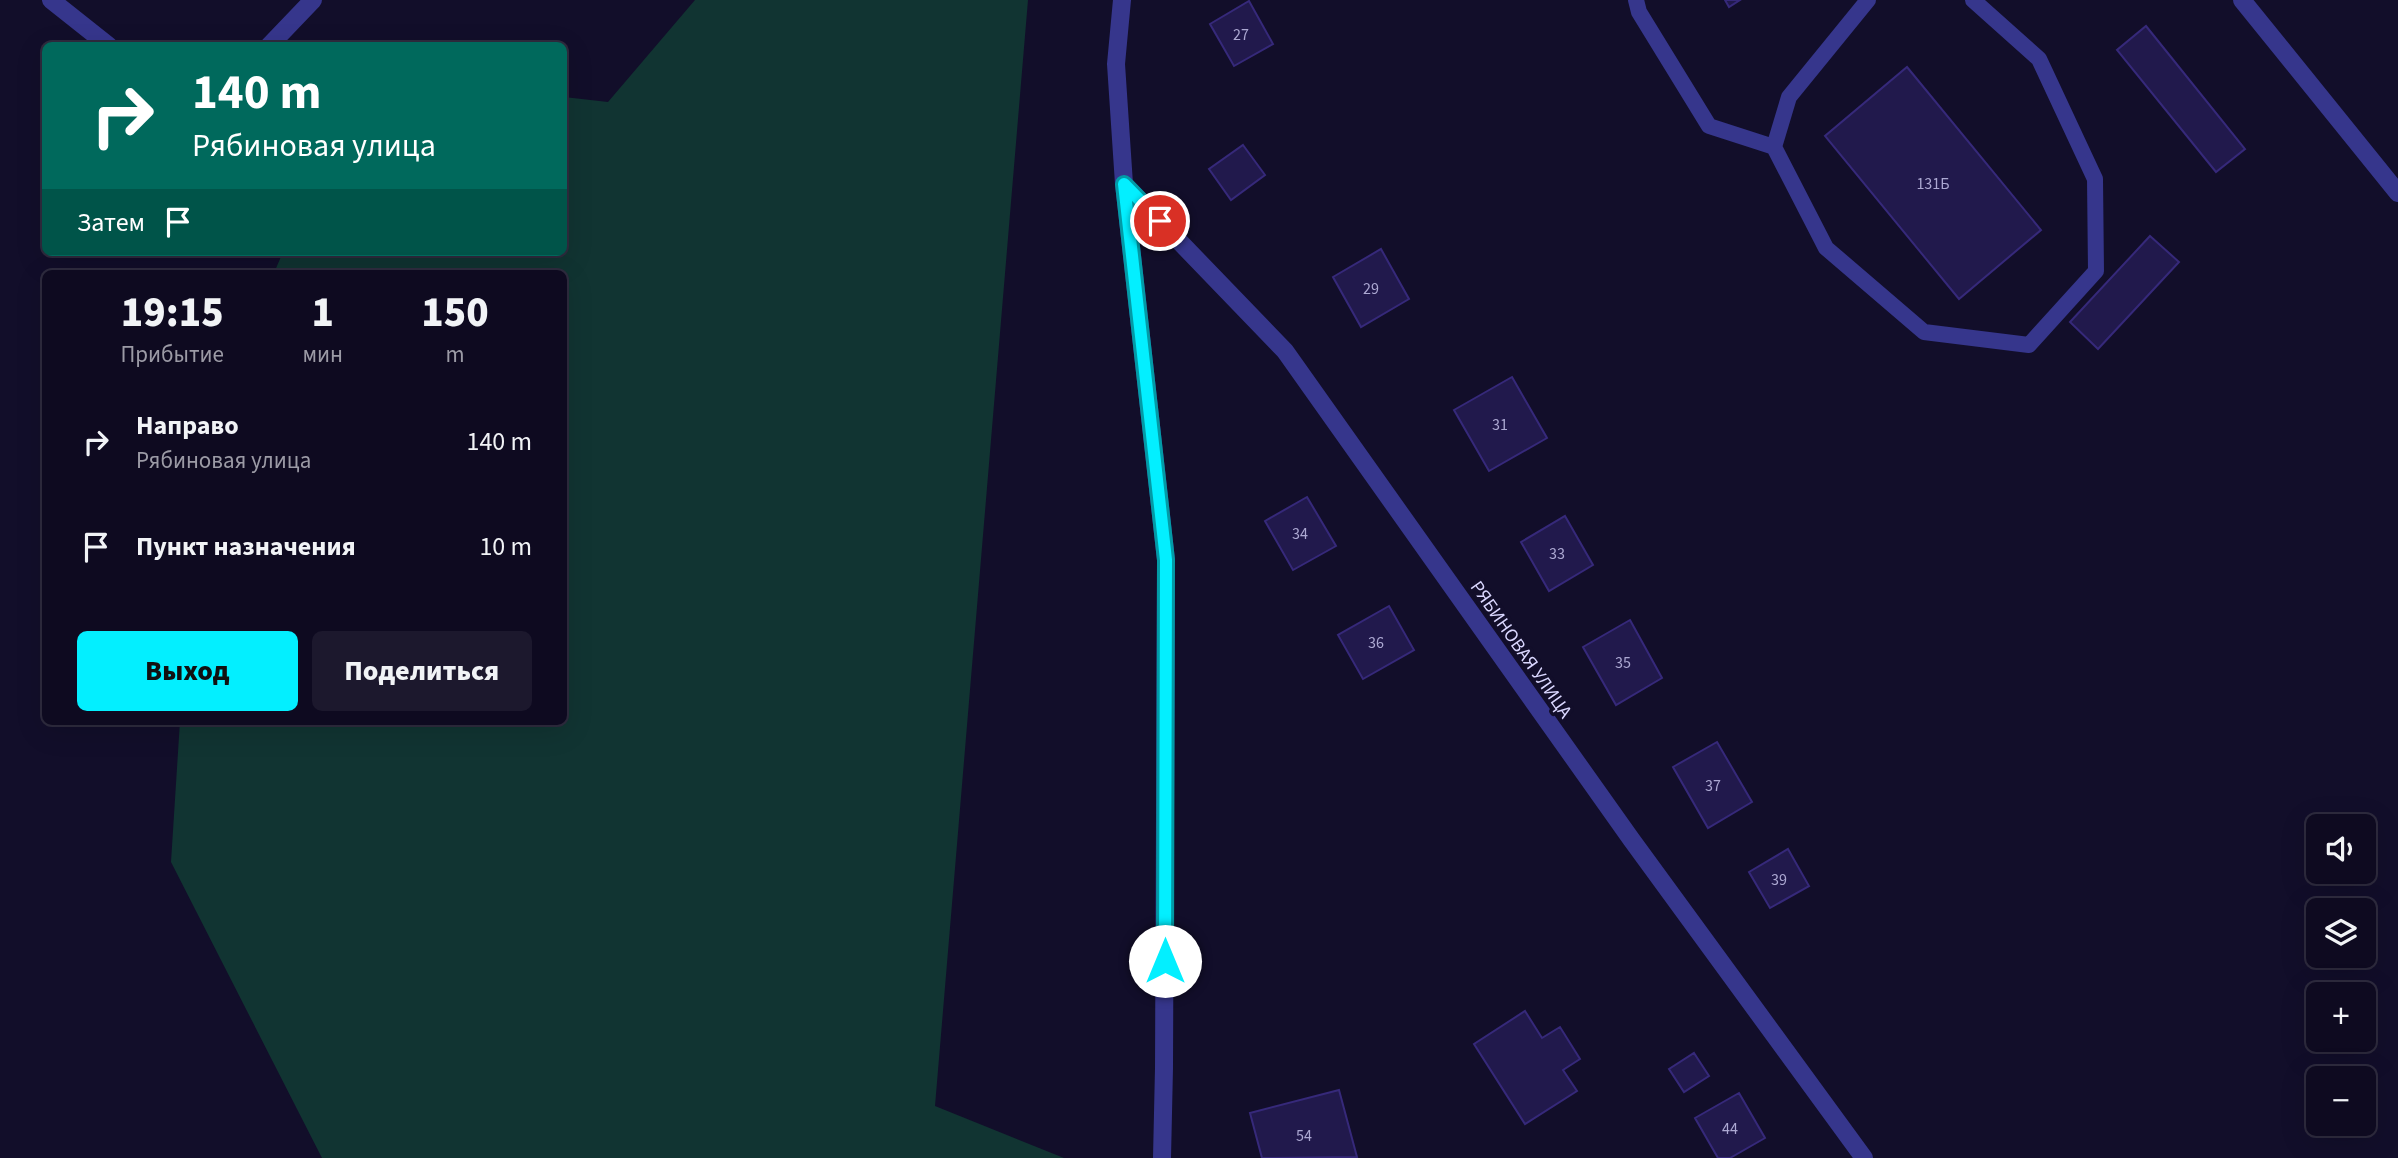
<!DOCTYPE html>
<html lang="ru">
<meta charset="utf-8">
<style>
:root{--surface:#0e0a20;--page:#1c182d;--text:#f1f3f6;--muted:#9b9aa5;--line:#2e2b3e;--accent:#03efff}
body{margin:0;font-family:"Source Sans 3",sans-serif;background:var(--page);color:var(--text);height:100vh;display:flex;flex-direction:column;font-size:26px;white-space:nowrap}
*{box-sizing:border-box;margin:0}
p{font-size:23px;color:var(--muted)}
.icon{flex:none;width:38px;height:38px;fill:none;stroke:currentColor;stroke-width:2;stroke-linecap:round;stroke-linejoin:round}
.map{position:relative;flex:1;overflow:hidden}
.drawer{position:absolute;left:42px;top:270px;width:525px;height:455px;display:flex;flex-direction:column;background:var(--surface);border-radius:10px;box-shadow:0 7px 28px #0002,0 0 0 2px var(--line)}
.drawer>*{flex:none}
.banner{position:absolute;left:42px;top:42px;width:525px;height:214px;border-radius:10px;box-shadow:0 7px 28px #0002,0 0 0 2px var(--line);background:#00695c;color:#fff;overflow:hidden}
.tools{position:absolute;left:2306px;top:814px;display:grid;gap:14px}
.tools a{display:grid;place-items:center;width:70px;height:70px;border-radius:10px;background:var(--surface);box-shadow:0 7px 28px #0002,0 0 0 2px var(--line);font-size:35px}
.pin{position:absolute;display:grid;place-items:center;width:60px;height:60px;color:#fff;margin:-30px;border:4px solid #fff;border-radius:50%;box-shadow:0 2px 7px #0007}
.me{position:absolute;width:77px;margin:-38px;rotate:0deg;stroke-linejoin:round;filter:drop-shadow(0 0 5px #0008)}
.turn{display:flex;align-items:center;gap:24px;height:147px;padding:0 35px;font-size:32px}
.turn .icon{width:91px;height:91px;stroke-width:2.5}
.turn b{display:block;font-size:49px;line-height:60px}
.then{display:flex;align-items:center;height:66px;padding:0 35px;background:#0003;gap:14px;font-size:26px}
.eta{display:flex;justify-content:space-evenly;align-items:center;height:119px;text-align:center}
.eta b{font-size:42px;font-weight:800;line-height:49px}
.cta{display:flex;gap:14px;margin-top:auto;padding:14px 35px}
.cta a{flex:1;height:80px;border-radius:10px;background:var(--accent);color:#111;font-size:28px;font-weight:800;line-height:80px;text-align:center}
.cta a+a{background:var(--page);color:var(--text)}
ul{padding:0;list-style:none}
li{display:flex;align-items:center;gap:21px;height:105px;padding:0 35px}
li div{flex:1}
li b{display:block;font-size:26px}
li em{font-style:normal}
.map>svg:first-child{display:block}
.green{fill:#113432}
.building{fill:#21194c;stroke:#36297a;stroke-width:2}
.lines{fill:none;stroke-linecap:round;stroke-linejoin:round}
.service{stroke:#36368c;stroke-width:16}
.minor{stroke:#36368c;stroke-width:18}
.route-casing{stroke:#029ba6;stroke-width:18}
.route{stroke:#03efff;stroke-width:12}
.labels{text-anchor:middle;stroke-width:7;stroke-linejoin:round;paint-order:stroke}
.number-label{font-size:16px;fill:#aca8d2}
.street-label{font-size:19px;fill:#dad7ff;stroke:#120e2a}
</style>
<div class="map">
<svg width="2398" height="1158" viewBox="0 0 2398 1158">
<rect width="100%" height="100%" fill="#120e2a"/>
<path class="green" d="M 695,0 L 1028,0 L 935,1106 L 1064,1158 L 322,1158 L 171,862 L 180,721 L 564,721 L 564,273 L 274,273 L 283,252 L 564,252 L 564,97 L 608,102 Z"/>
<path class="building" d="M 1725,0 L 1740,0 L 1729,7 Z
M 1249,1 L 1273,44 L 1234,66 L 1210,24 Z
M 2146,26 L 2245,149 L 2216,172 L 2117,50 Z
M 1907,67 L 2041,230 L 1959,299 L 1825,136 Z
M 1243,145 L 1265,175 L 1231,200 L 1209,169 Z
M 2150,236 L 2179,262 L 2098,349 L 2070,322 Z
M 1381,249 L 1409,299 L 1361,327 L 1333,277 Z
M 1512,377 L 1547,438 L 1489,471 L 1454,410 Z
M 1307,497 L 1336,546 L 1293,570 L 1265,521 Z
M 1565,516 L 1593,565 L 1549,591 L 1521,542 Z
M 1389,606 L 1414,650 L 1363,679 L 1338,635 Z
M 1630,620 L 1662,678 L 1616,705 L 1583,647 Z
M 1717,742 L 1752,802 L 1708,828 L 1673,767 Z
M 1788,849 L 1809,886 L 1770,908 L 1749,872 Z
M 1525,1011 L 1542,1038 L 1560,1027 L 1580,1059 L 1563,1070 L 1577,1091 L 1525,1124 L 1474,1044 Z
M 1694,1053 L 1709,1076 L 1684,1092 L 1669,1069 Z
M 1339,1090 L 1357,1157 L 1262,1158 L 1250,1113 Z
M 1739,1093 L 1765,1138 L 1730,1158 L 1718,1158 L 1695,1118 Z"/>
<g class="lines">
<path class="service" d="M 1636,0 L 1639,12 L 1709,126 L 1774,147
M 1868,0 L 1789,97 L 1774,147 L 1826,248 L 1924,332 L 2029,345 L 2096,271 L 2095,179 L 2039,59 L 1973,0"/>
<path class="minor" d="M 51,0 L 109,46
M 1122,0 L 1116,64 L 1124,184 L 1166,560 L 1164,1068 L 1162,1158
M 2242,0 L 2398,193
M 269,46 L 313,0
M 1124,184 L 1285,351 L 1631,839 L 1864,1158"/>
</g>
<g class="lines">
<defs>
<path id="route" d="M 1160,221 L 1124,184 L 1166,560 L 1165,961"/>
</defs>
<use href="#route" class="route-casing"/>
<use href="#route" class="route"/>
</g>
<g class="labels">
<g class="number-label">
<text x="1241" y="40">27</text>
<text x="1933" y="189">131Б</text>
<text x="1371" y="294">29</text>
<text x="1500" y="430">31</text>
<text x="1300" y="539">34</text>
<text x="1557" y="559">33</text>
<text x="1376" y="648">36</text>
<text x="1623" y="668">35</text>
<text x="1713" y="791">37</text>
<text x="1779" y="885">39</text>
<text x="1730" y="1134">44</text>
<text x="1304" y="1141">54</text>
</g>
<g class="street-label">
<text transform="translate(1522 649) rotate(55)" y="7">РЯБИНОВАЯ УЛИЦА</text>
</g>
</g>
</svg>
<div class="tools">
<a><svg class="icon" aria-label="sound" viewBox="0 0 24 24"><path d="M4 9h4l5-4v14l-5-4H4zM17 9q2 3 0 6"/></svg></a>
<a><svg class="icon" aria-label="layers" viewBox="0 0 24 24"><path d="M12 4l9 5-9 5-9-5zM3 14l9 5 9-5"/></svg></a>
<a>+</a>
<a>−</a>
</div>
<div class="pin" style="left:1160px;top:221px;background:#d93025"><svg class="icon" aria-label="arrive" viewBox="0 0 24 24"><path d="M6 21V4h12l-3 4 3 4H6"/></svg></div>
<svg class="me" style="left:1165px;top:961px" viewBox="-20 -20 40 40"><circle r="19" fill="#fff"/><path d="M0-13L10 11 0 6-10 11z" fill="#03efff"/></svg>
<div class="banner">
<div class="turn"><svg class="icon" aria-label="right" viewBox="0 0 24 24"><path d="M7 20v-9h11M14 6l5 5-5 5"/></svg><div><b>140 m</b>Рябиновая улица</div></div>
<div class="then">Затем<svg class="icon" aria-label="arrive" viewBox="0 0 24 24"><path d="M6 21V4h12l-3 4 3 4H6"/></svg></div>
</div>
<section class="drawer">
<div class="eta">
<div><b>19:15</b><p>Прибытие</p></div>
<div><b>1</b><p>мин</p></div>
<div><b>150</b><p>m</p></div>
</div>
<ul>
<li><svg class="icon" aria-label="right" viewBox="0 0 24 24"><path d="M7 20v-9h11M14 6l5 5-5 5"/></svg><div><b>Направо</b><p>Рябиновая улица</p></div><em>140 m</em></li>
<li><svg class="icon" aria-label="arrive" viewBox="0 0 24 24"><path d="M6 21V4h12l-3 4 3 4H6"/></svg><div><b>Пункт назначения</b></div><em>10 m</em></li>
</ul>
<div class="cta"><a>Выход</a><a>Поделиться</a></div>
</section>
</div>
